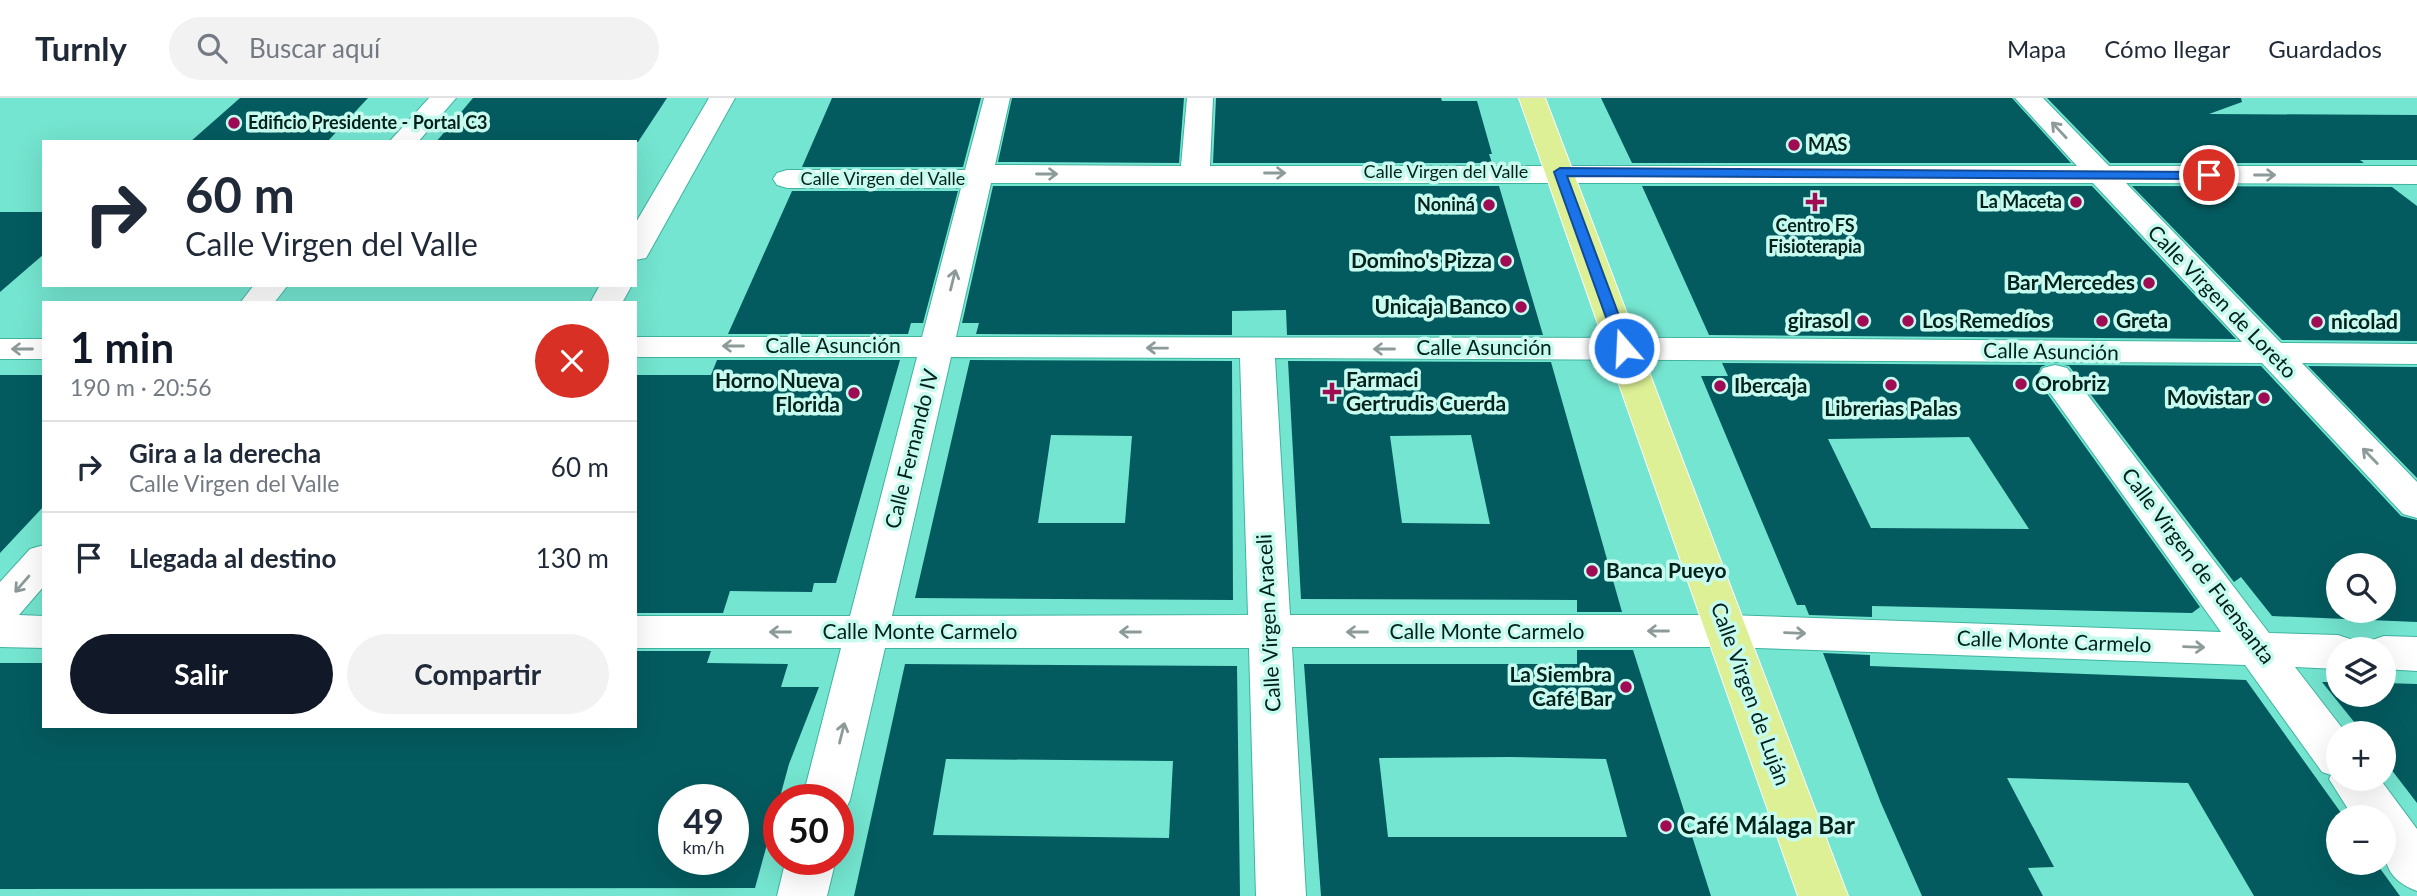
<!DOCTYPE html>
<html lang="es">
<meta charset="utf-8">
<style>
:root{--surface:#fff;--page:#f2f2f3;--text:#1f2937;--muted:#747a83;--line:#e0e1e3;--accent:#111827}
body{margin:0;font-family:Lato,sans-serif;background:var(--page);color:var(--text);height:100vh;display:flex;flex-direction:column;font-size:26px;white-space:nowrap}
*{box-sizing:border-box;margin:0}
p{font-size:23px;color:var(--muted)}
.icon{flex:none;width:38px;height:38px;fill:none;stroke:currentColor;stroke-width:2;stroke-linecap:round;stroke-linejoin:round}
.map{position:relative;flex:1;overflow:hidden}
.details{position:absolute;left:42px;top:203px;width:595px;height:427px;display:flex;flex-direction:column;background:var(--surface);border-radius:0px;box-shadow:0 7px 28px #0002}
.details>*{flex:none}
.top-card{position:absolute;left:42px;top:42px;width:595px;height:147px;border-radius:0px;box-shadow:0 7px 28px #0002;background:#fff;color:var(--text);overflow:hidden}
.tools{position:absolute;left:2326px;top:455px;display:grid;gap:14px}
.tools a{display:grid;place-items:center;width:70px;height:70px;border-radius:50%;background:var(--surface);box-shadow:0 7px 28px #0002;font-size:35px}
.speed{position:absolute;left:658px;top:686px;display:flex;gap:14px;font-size:35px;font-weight:700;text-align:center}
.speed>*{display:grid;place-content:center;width:91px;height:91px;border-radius:50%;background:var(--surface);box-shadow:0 7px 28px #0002;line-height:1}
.speed small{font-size:18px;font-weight:400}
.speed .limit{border:10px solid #d22;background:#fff;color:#111}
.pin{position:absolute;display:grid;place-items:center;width:60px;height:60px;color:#fff;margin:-30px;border:4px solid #fff;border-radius:50%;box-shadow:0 2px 7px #0007}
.me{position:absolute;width:77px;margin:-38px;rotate:341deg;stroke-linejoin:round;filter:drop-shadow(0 0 5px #0008)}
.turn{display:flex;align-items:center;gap:24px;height:147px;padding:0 28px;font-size:32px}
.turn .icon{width:91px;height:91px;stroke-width:2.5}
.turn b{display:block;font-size:49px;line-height:60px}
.round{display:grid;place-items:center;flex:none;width:74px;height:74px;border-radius:37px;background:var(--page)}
.overview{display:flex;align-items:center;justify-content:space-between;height:119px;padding:0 28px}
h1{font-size:42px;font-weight:700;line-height:52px;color:var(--accent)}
.cta{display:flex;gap:14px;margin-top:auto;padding:14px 28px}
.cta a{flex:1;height:80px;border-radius:42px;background:var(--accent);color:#fff;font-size:28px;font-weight:700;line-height:80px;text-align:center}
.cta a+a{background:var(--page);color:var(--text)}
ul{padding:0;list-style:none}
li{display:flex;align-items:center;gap:21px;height:91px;padding:0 28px;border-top:2px solid var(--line)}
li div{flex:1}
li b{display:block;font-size:26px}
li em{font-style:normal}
header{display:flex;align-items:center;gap:42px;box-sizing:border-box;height:98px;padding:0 35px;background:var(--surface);border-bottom:2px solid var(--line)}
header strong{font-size:33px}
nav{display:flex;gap:38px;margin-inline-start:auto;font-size:24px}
.search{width:490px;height:63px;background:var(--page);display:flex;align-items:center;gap:18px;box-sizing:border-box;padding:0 24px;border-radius:38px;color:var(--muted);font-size:26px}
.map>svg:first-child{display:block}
.building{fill:#045b5f;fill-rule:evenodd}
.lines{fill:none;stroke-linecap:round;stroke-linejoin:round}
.minor-casing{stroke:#3eb4a1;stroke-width:2}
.major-casing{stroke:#fff;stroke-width:2}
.minor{fill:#fff;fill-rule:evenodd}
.major{fill:#ddf095;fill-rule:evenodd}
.oneway{stroke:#8c9b99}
.route{fill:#1a73e8;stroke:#114b97;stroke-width:2}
.poi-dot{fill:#9f0c54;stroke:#c8fbef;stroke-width:2.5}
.labels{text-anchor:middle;stroke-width:7;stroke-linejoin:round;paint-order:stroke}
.far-poi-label{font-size:18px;font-weight:bold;fill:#00211c;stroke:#c8fbef;text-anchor:start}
.far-street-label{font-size:18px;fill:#00211c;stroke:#c8fbef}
.poi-label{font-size:21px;font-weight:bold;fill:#00211c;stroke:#c8fbef;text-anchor:end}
.street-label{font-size:21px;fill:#00211c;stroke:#c8fbef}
.near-poi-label{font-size:24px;font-weight:bold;fill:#00211c;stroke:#c8fbef;text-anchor:start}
</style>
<header>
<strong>Turnly</strong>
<div class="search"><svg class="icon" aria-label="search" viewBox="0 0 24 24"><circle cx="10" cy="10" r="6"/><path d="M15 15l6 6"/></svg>Buscar aquí</div>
<nav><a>Mapa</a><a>Cómo llegar</a><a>Guardados</a></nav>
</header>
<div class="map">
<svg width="2417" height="798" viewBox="0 0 2417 798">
<rect width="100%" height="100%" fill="#74e5d0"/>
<path class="building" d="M 240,0 L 368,0 L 327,44 L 190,44 Z
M 473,0 L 667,0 L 638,44 L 436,44 Z
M 832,0 L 981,0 L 963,69 L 802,69 Z
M 1012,0 L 1184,0 L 1179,65 L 998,64 Z
M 1216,0 L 1441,0 L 1442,3 L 1477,3 L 1492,56 L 1489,56 L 1492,65 L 1213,65 Z
M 1601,0 L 2012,0 L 2071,65 L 1632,65 Z
M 2047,0 L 2241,0 L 2242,4 L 2209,16 L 2417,17 L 2417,62 L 2360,62 L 2364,65 L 2110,65 Z
M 993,88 L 1499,88 L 1543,237 L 1287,237 L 1286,212 L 1232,213 L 1232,237 L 976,236 L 979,225 L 962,225 Z
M 1642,88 L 2092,88 L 2236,241 L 1709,237 Z
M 2132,88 L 2392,89 L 2417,108 L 2417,243 L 2282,242 Z
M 792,93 L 958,93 L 923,225 L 911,225 L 908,236 L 728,236 Z
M 0,114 L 44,114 L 44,156 L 0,194 Z
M 717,262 L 900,262 L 836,485 L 814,485 L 812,494 L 730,493 L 723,515 L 635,515 L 635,277 L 711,277 Z
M 970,262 L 1232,263 L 1233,502 L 915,500 ZM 1051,337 L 1132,338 L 1125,425 L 1038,425 Z
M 1288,263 L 1551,264 L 1622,514 L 1577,514 L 1577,502 L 1301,501 ZM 1471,337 L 1490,426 L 1402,425 L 1390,338 Z
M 1722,265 L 2046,267 L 2041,269 L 2036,280 L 2200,509 L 2192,515 L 1872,508 L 1872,519 L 1809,517 L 1805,507 L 1797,507 L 1701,278 L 1728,278 ZM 1969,339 L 2029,431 L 1871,430 L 1828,341 Z
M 2064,267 L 2261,268 L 2401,418 L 2417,422 L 2417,524 L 2272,518 L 2241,479 L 2234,484 L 2069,268 ZM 2338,467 L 2384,467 L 2384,513 L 2338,513 Z
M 2308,268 L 2417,269 L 2417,380 Z
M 0,277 L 44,277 L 44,408 L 0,455 Z
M 1577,552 L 1633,552 L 1711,798 L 1321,798 L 1304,566 L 1577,566 ZM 1509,659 L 1606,661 L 1627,739 L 1388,739 L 1379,660 Z
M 635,553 L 711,553 L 707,565 L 788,566 L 781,589 L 819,589 L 789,666 L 755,790 L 0,791 L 0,565 L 44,565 L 44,628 L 635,628 ZM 674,702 L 733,702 L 733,761 L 674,761 Z
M 1823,555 L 1870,557 L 1870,568 L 2246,582 L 2344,719 L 2338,719 L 2338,765 L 2376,765 L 2400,798 L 2254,798 L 2188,685 L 2007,680 L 2054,769 L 2028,770 L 2043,798 L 1922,798 L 1881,705 Z
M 905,566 L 1237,568 L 1240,798 L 854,798 ZM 946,661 L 1173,663 L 1169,740 L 933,737 Z
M 2322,584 L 2338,584 L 2338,597 L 2384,597 L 2384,585 L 2417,586 L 2417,705 L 2384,662 L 2384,635 L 2363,635 Z"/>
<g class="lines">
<defs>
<path id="minor" d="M 429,0 L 456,0 L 418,44 L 389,44 Z
M 709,0 L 735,0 L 650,153 L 646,160 L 635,162 L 635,126 Z
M 984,0 L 1010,0 L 995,67 L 1181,68 L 1187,0 L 1213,0 L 1210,68 L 2077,68 L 2015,0 L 2043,0 L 2109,68 L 2417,68 L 2417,86 L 2126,85 L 2281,245 L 2417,246 L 2417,266 L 2302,265 L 2417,384 L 2417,420 L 2403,416 L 2262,265 L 1275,260 L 1290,517 L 1727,517 L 2221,534 L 2038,278 L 2043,270 L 2055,267 L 2067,270 L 2269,535 L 2338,537 L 2353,542 L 2358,551 L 2338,551 L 2338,571 L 2295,569 L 2346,635 L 2338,635 L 2338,681 L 2380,681 L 2417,731 L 2417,793 C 2379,779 2384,754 2384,719 L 2353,719 L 2329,681 L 2331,677 L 2322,674 L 2245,567 L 1727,549 L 1292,549 L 1306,798 L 1256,798 L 1249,550 L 885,550 L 850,702 L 843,716 L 838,718 L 838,702 L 802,702 L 841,550 L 635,550 L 635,518 L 850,518 L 917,259 L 635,259 L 635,239 L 922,239 L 961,90 L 787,90 L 777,87 L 773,81 L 777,75 L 787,72 L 965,72 ZM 991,85 L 2093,85 L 2242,244 L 1716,240 L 956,239 ZM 951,259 L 1240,260 L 1248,517 L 892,518 Z
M 254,187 L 288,187 L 274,205 L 240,205 Z
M 600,187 L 632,187 L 622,205 L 590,205 Z
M 0,241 L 44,241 L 44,261 L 0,261 Z
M 44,447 L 44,488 L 19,517 L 44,518 L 44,550 L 0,549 L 0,484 L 30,451 Z
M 2384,538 L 2417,539 L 2417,573 L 2384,571 L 2384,551 L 2364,551 L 2369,543 Z
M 786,761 L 836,761 L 827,798 L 777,798 Z"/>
<path id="major" d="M 1519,0 L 1545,0 L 1848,798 L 1798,798 Z"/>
</defs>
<use href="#minor" class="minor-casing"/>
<use href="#major" class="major-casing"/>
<use href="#minor" class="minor"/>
<use href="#major" class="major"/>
</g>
<defs><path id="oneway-shaft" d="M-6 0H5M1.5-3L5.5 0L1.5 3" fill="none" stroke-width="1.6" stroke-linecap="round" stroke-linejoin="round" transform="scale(1.75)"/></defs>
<g class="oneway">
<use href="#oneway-shaft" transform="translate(2059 32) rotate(-133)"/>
<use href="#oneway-shaft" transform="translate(1275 75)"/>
<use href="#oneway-shaft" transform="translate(1047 76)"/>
<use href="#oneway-shaft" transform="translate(2265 77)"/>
<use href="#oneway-shaft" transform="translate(953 182) rotate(-76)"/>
<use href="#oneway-shaft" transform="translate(733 248) rotate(180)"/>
<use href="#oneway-shaft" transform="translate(1157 250) rotate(-179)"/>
<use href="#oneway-shaft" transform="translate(22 251) rotate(180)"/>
<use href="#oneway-shaft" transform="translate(1384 251) rotate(180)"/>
<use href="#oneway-shaft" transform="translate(2370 358) rotate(-134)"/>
<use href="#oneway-shaft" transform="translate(22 486) rotate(131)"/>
<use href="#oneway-shaft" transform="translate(1658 533) rotate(180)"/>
<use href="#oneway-shaft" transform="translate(780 534) rotate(-180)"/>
<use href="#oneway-shaft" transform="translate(1130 534) rotate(-180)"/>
<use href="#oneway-shaft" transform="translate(1357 534) rotate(180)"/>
<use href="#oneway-shaft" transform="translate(1795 535) rotate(2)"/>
<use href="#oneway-shaft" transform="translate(2194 549) rotate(2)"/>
<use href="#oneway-shaft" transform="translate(842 635) rotate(-76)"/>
</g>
<path class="route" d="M 1560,70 L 2209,74 L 2215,77 L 2209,81 L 1567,78 L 1631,250 L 1624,254 L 1617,250 L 1554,74 Z"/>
<g class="poi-dot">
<circle cx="234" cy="25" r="7"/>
<circle cx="1794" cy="47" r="7"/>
<path d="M1811.5 93.5h7v7h7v7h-7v7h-7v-7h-7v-7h7z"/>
<circle cx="2076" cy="104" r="7"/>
<circle cx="1489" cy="107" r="7"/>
<circle cx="1506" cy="163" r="7"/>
<circle cx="2149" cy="185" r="7"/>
<circle cx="1521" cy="209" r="7"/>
<circle cx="1863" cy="223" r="7"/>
<circle cx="1908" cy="223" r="7"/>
<circle cx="2102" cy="223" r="7"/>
<circle cx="2317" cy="224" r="7"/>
<circle cx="2021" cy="286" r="7"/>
<circle cx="1891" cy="287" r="7"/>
<circle cx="1720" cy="288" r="7"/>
<path d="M1328.5 283.5h7v7h7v7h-7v7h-7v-7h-7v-7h7z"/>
<circle cx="854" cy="295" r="7"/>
<circle cx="2264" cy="300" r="7"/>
<circle cx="1592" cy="473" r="7"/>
<circle cx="1626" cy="589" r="7"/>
<circle cx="1666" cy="728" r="7"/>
</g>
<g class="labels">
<g class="far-poi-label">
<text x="248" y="31">Edificio Presidente - Portal C3</text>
<text x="1808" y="53">MAS</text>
<text x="2062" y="110" text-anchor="end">La Maceta</text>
<text x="1475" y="113" text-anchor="end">Noniná</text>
<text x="1815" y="134" text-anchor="middle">Centro FS<tspan x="1815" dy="21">Fisioterapia</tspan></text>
</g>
<g class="far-street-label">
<text x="1446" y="80">Calle Virgen del Valle</text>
<text x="883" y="87">Calle Virgen del Valle</text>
</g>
<g class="poi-label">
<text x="1492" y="170">Domino's Pizza</text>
<text x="2135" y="192">Bar Mercedes</text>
<text x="1507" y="216">Unicaja Banco</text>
<text x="1849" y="230">girasol</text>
<text x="1922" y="230" text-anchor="start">Los Remedíos</text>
<text x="2116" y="230" text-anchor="start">Greta</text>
<text x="2331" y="231" text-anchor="start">nicolad</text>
<text x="1346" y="289" text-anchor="start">Farmaci<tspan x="1346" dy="24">Gertrudis Cuerda</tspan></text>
<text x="840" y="290">Horno Nueva<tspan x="840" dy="24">Florida</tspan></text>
<text x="2035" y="293" text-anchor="start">Orobriz</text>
<text x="1734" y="295" text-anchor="start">Ibercaja</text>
<text x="2250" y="307">Movistar</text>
<text x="1891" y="318" text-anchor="middle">Librerias Palas</text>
<text x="1606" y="480" text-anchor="start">Banca Pueyo</text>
<text x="1612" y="584">La Siembra<tspan x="1612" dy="24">Café Bar</tspan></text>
</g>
<g class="street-label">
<text transform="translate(2222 204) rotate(46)" y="7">Calle Virgen de Loreto</text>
<text x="833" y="255">Calle Asunción</text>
<text x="1484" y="257">Calle Asunción</text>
<text transform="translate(2051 254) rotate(1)" y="7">Calle Asunción</text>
<text transform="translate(912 351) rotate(-76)" y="7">Calle Fernando IV</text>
<text transform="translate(2198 468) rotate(53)" y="7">Calle Virgen de Fuensanta</text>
<text transform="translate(1269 525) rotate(-93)" y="7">Calle Virgen Araceli</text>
<text x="920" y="541">Calle Monte Carmelo</text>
<text x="1487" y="541">Calle Monte Carmelo</text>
<text transform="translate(2054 544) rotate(2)" y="7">Calle Monte Carmelo</text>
<text transform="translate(1750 596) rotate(70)" y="7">Calle Virgen de Luján</text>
</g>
<g class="near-poi-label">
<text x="1680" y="736">Café Málaga Bar</text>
</g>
</g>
</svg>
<div class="tools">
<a><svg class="icon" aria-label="search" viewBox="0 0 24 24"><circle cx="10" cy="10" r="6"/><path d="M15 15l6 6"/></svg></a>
<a><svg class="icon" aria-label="layers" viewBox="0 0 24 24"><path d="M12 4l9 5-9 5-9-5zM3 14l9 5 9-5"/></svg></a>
<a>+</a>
<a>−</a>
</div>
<div class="speed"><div>49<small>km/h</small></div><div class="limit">50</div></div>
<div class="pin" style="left:2209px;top:77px;background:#d93025"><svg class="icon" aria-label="arrive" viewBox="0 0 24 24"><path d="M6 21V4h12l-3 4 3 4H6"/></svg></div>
<svg class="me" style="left:1624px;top:250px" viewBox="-20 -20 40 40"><circle r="17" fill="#1a73e8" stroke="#fff" stroke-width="3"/><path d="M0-11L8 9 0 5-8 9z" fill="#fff"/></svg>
<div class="top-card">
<div class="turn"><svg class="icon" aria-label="right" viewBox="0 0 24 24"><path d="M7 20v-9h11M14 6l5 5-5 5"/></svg><div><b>60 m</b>Calle Virgen del Valle</div></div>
</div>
<section class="details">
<div class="overview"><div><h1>1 min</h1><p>190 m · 20:56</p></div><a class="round" style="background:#d93025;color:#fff"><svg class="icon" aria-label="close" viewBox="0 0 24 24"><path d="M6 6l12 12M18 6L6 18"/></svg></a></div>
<ul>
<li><svg class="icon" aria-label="right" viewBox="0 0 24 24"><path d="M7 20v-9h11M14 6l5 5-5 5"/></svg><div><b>Gira a la derecha</b><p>Calle Virgen del Valle</p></div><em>60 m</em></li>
<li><svg class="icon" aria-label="arrive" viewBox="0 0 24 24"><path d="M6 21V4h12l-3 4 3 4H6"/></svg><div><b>Llegada al destino</b></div><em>130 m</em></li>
</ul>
<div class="cta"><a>Salir</a><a>Compartir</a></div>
</section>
</div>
